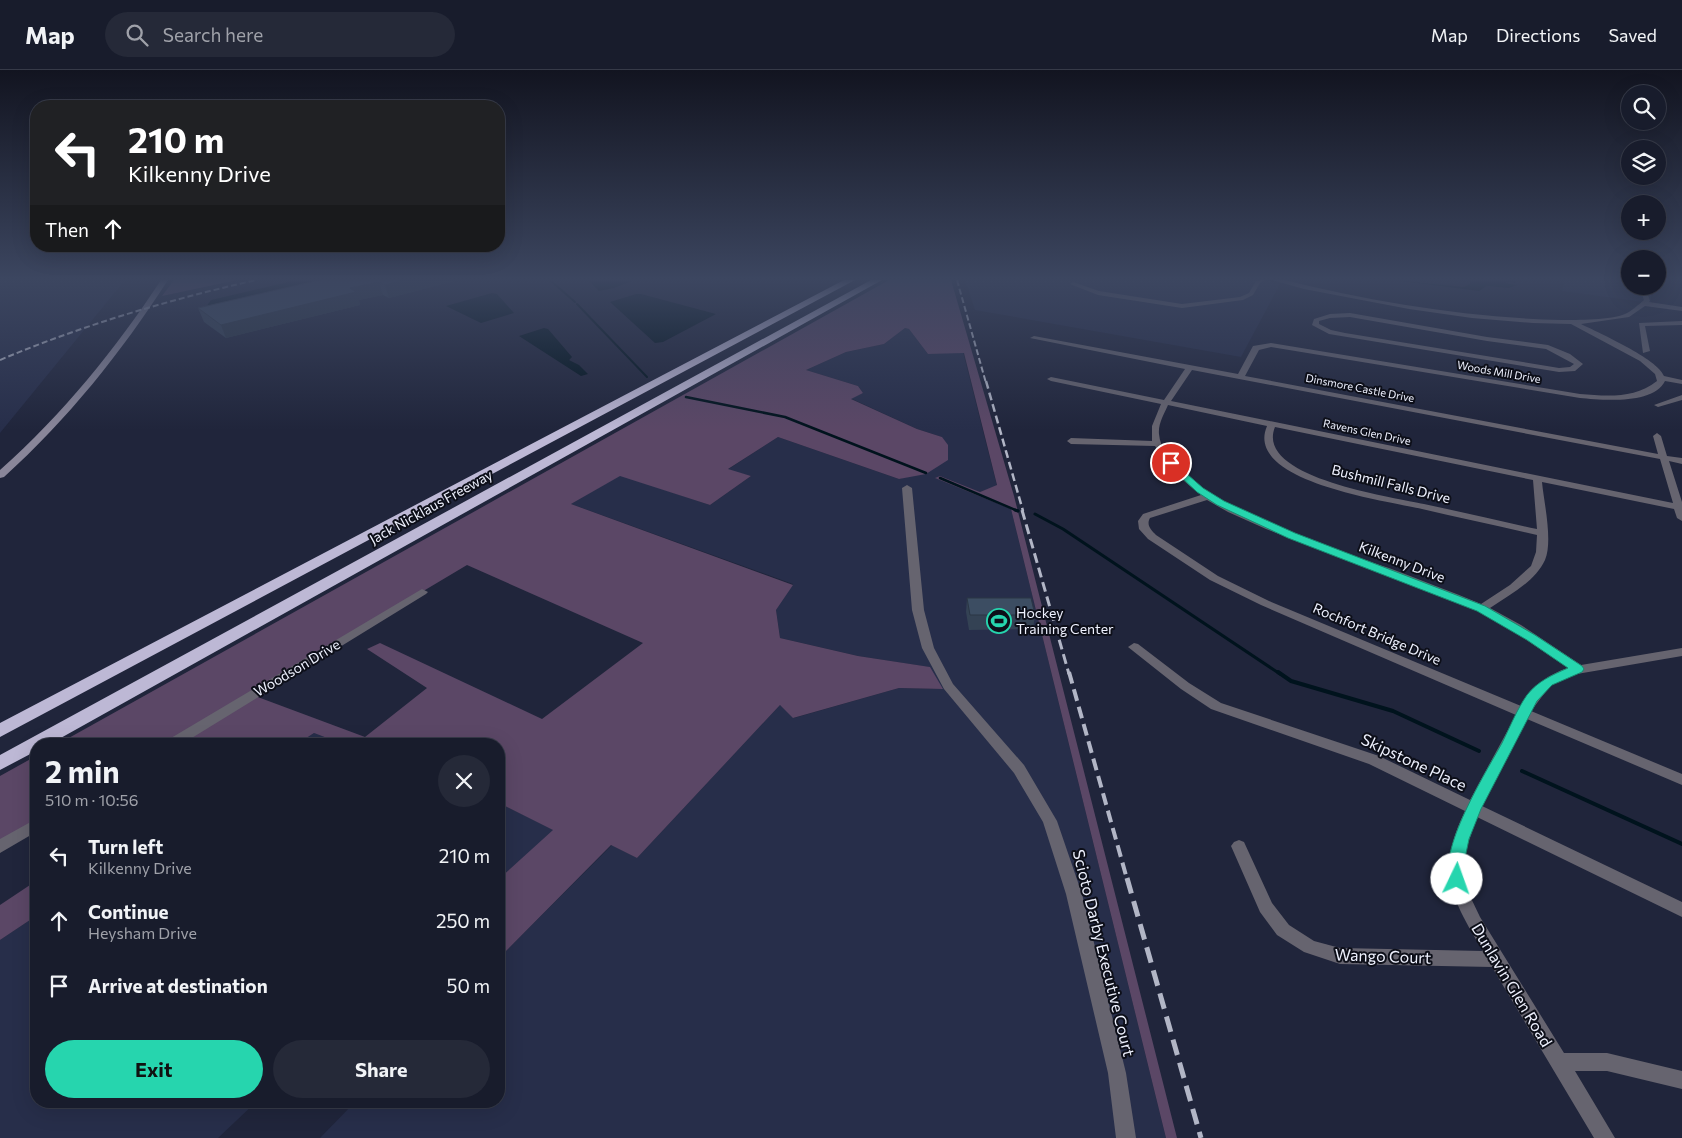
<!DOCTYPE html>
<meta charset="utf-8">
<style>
:root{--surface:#181c2c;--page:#252938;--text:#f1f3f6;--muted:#9fa1a9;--line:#363a48;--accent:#26d5ae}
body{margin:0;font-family:Commissioner,sans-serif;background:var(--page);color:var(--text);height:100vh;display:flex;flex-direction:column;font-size:19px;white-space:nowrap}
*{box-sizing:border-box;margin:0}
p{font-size:16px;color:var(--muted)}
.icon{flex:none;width:28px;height:28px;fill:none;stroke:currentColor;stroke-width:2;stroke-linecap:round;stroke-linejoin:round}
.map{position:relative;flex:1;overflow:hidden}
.drawer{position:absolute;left:30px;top:668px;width:475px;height:370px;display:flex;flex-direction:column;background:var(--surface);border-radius:20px;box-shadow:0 5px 20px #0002,0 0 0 1px var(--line)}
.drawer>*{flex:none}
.hud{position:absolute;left:30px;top:30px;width:475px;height:152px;border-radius:20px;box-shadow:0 5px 20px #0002,0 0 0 1px var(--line);background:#202124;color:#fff;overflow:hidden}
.fabs{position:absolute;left:1621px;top:15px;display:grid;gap:10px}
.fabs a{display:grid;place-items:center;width:45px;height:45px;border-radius:50%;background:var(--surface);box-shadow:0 5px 20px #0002,0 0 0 1px var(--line);font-size:25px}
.pin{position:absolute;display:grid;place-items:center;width:42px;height:42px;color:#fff;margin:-21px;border:2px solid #fff;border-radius:50%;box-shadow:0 1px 5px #0007}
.me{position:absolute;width:55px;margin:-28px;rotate:3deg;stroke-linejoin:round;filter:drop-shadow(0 0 4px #0008)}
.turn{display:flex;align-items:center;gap:18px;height:105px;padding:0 15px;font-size:22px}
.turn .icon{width:65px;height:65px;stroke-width:2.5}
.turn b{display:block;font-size:35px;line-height:42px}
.then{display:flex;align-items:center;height:48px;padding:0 15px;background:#0003;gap:10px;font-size:19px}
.round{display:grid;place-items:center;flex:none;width:52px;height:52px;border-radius:26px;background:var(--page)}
.summary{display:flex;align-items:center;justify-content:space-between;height:85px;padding:0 15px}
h1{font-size:30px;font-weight:700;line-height:38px}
.cta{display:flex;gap:10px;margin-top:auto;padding:10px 15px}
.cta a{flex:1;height:58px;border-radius:30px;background:var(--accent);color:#111;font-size:20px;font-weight:700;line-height:58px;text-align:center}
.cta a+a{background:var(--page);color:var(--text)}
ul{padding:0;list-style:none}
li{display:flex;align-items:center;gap:15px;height:65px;padding:0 15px}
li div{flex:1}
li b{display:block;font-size:19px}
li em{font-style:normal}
header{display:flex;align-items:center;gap:30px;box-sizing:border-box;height:70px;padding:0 25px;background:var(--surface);border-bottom:1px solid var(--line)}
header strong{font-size:24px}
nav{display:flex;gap:28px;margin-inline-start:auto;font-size:18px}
.search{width:350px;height:45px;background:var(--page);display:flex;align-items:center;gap:12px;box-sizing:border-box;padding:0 18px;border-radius:28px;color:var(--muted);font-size:19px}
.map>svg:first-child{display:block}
.built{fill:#272e4a}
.green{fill:#5b4766}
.water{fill:#00131d}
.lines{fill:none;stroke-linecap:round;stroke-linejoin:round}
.stream-far3{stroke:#00131d;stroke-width:2}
.stream-far2{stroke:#00131d;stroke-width:2.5}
.stream-far1{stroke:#00131d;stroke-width:3}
.stream{stroke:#00131d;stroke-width:4}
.minor{fill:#66646f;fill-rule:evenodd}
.secondary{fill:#898699;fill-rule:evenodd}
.motorway{fill:#bdb8d5;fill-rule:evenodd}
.rail-far4{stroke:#b2b6c6;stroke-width:2;stroke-dasharray:6 3;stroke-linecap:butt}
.rail-far3{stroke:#b2b6c6;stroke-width:2.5;stroke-dasharray:8 4;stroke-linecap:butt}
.rail-far2{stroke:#b2b6c6;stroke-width:3;stroke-dasharray:10 5;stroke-linecap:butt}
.rail-far1{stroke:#b2b6c6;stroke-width:4;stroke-dasharray:12 6;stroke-linecap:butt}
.rail{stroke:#b2b6c6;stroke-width:5;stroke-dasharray:16 8;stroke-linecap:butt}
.wall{fill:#344254}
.shaded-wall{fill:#2a3645}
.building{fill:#3c4d62;stroke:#2a3645}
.route{fill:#26d5ae;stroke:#198a71}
.labels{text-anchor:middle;stroke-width:4;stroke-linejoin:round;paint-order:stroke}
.far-street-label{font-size:11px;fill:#eef1fe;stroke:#0d0f19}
.street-label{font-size:14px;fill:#eef1fe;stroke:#0d0f19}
.poi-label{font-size:14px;fill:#eef1fe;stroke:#0d0f19;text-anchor:start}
.near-street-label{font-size:16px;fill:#eef1fe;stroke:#0d0f19}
</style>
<header>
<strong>Map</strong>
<div class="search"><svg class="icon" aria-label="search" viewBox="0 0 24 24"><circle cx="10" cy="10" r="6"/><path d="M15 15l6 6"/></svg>Search here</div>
<nav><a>Map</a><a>Directions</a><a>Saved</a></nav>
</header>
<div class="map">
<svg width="1682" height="1068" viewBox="0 0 1682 1068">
<rect width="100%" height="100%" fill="#20253b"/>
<path class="built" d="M 0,210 L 125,210 L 0,363 Z
M 965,210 L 1267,210 L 1280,214 L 1241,287 L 975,240 Z
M 1564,210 L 1630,210 L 1630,216 L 1647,216 L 1651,225 L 1651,233 L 1562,221 Z
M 905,258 L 909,259 L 928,284 L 963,282 L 997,416 L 980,422 L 940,406 L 936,408 L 1011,439 L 1166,1068 L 320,1068 L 356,1031 L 499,1031 L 499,888 L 612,775 L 637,788 L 780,635 L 794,648 L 899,618 L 942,619 L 929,597 L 858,586 L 780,568 L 776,540 L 793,514 L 571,434 L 620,405 L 710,435 L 751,406 L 727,400 L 778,367 L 899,409 L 910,406 L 942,367 L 917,359 L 850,328 L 863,323 L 858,316 L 806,300 L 846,282 L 884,274 Z
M 314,663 L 343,674 L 297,674 Z
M 499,733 L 554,760 L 499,809 Z
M 36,846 L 36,1031 L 257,1031 L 218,1068 L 0,1068 L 0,870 Z"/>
<path class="green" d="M 174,210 L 237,210 L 162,226 Z
M 889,210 L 951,210 L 1014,426 L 1177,1068 L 1166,1068 L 1011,439 L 935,408 L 940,406 L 980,422 L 997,415 L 964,283 L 928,284 L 909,259 L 905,258 L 884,274 L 846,282 L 806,300 L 858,316 L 863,323 L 851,329 L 917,359 L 942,367 L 948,375 L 948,390 L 926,404 L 899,409 L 778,367 L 728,399 L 751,406 L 710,435 L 620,406 L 571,434 L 793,515 L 776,540 L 780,568 L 858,586 L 930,597 L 943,619 L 899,618 L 793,648 L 780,635 L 637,788 L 611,775 L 499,888 L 499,809 L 553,760 L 499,733 L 499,674 L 343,674 L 314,663 L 297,674 L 195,674 L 196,671 L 191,674 L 176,674 L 255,626 L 365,667 L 427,618 L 367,579 L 380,573 L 542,649 L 643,573 L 467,495 L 167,674 L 58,674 Z
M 36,686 L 36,752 L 0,774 L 0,706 Z
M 36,811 L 36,846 L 0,870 L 0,835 Z"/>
<path class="water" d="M 297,210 L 335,210 L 203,241 L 211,230 Z
M 588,210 L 634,210 L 614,218 L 599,221 Z
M 1393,210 L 1464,217 L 1470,214 L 1470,210 L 1515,210 L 1515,213 L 1507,211 L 1505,213 L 1517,215 L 1509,218 L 1487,216 L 1479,221 Z
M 492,223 L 497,224 L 514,243 L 481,253 L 446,236 Z
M 636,224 L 641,224 L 716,244 L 663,272 L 655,273 L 610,232 Z
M 544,258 L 548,259 L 572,287 L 569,290 L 579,295 L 588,304 L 581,306 L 519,266 Z"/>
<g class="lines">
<path class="stream-far3" d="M 550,210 L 575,232
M 577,234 L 647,307"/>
<path class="stream-far2" d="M 686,327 L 785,347 L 926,403
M 940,408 L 1018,441"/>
<path class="stream-far1" d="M 1015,440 L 1018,441
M 1035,444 L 1063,459 L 1280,604"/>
<path class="stream" d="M 1278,602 L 1291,611 L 1393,641 L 1479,681
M 1522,701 L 1682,774"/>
<path class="minor" d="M 1265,210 L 1260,213 L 1253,225 L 1243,230 L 1182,238 L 1098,225 L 1070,214 L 1073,212 L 1099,221 L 1182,234 L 1240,227 L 1249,223 L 1256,211 Z
M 1272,210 L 1284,210 C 1374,232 1469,248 1561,250 C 1577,250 1612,250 1625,244 C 1632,241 1638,235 1644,230 L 1639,216 L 1645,216 L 1650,231 L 1649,232 L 1682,237 L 1682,241 L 1645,236 L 1629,247 L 1581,254 C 1599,263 1658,289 1664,306 L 1682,310 L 1682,314 L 1665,311 C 1653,335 1602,330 1580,328 L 1271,277 L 1259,280 L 1245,306 L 1658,384 L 1653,366 L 1657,363 L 1661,366 L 1667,386 L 1682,388 L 1682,394 L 1669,391 L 1682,432 L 1682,451 L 1677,448 L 1674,439 L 1542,412 C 1544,433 1553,471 1545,490 C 1535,512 1509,525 1490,538 L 1521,555 L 1581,595 L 1682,578 L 1682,586 L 1571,605 L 1550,616 L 1531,641 L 1682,704 L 1682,715 L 1527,649 L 1482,736 L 1682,832 L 1682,847 L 1477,747 L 1466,779 L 1464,794 L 1465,809 L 1469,824 L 1480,847 L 1564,983 L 1607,983 L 1682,1001 L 1682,1019 L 1607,1001 L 1575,1001 L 1615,1068 L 1594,1068 L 1492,897 L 1340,894 L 1304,882 L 1277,865 L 1260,842 L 1231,776 L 1234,772 L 1239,770 L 1244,772 L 1272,833 L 1289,855 L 1314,871 L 1340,878 L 1483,881 C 1451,828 1436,801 1465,741 L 1369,694 L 1211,639 L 1181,619 L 1128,577 L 1134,573 L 1138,574 L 1189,613 L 1221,633 L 1379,686 L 1470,730 L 1516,645 L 1261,535 L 1210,510 L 1148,469 L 1139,459 L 1138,451 L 1143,444 L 1201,425 L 1172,401 L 1155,376 L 1071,374 L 1067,371 L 1071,368 L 1152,371 L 1152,356 L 1161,334 L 1051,311 L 1047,309 L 1051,307 L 1164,330 L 1185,299 L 1030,268 L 1034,266 L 1238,304 L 1253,276 L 1271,273 L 1580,324 C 1607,326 1634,329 1657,311 L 1655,304 L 1640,291 L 1571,254 L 1533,253 L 1472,248 L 1409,239 L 1304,219 ZM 1192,300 L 1660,389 L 1673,433 L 1171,331 ZM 1168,335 L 1267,356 C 1243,412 1388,431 1422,439 C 1460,448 1499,456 1537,465 L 1536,482 L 1531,496 L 1510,515 L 1481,534 C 1450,521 1420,510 1389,498 C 1337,480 1164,426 1159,364 C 1158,354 1164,344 1168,335 ZM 1275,357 L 1533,410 L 1537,459 C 1499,451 1462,442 1424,434 C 1394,427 1254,408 1275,357 ZM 1207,430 L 1228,442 L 1266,459 L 1474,539 L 1512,560 L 1568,598 C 1546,605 1533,617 1521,636 L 1269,531 L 1218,506 L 1156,465 C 1151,460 1146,455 1150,448 Z
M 1350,243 L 1487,267 L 1548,275 L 1570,284 L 1583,294 L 1575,301 L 1559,302 L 1329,264 L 1312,255 L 1314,249 L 1330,244 ZM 1350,247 L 1487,271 L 1546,279 L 1574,294 L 1570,297 L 1559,298 L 1345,263 L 1331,260 L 1319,254 L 1319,251 L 1330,248 Z
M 1682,251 L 1682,255 L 1645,256 L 1650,281 L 1643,283 L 1639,253 Z
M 1682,325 L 1682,330 L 1658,337 L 1654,335 Z
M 907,415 L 912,418 L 924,540 L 934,578 L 953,614 L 1024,695 L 1057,751 L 1082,824 L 1126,1003 L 1136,1068 L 1116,1068 L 1108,1003 L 1066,824 L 1043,752 L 1014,703 L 944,619 L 922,578 L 912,540 L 902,418 Z
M 422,519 L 428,522 L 426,524 L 182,674 L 164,674 L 166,671 Z
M 36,749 L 36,762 L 0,783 L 0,769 Z"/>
<path class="secondary" d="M 161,210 L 168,210 C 121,283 68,349 4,407 L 0,408 L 0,400 C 63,344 115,280 161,210 Z"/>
<path class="motorway" d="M 844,210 L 855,210 L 0,667 L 0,653 Z
M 871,210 L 882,210 L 50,674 L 36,674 L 36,681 L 0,700 L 0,685 Z"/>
<path class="rail-far4" d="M 957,210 L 986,313
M 0,290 C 83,255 168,230 256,210"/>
<path class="rail-far3" d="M 986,311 L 1023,441"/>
<path class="rail-far2" d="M 1022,440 L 1069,604"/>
<path class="rail-far1" d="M 1069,602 L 1127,809"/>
<path class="rail" d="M 1127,808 L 1201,1068"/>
</g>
<path class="wall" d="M 320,210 L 458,210 L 389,228 L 383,225 L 359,230 L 360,235 L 226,268 L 204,252 L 198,238 Z
M 967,528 L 1035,545 L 1033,559 L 969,560 L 966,542 Z"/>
<path class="shaded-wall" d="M 403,210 L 458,210 L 389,228 L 385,215 Z
M 379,212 L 383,225 L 359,230 L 360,235 L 226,268 L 221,255 L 350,218 Z"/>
<path class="building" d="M 320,210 L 403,210 L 385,215 L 379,212 L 350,218 L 356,222 L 221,255 L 198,238 Z
M 967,528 L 1031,528 L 1035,545 L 970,545 Z"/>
<linearGradient id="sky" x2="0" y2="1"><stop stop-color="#121420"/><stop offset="0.58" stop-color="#3c4660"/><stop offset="1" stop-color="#3c4660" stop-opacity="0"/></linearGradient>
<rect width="1682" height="360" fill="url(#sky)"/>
<path class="route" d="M 1171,390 L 1203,418 L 1224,431 L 1295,463 L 1485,536 L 1535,565 L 1582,596 L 1584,599 L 1582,602 L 1552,615 L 1537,631 L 1481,739 L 1469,769 L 1464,793 L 1465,809 L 1462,813 L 1457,815 L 1451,813 C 1436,782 1486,702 1502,673 C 1510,657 1517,639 1527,625 C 1538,611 1552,605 1568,598 L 1527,570 L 1477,541 L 1288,468 L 1217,435 L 1197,422 L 1168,395 L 1168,391 Z"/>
<defs>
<symbol id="stadium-ring" viewBox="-11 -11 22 22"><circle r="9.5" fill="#0d0f19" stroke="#26d5ae" stroke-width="1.5"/><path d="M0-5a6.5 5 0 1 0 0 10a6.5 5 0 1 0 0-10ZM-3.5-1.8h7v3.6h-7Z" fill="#26d5ae"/></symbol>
</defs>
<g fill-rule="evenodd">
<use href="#stadium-ring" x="985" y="537" width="28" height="28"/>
</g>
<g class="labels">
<g class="far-street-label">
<text transform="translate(1499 302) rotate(10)" y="4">Woods Mill Drive</text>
<text transform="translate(1360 318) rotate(11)" y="4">Dinsmore Castle Drive</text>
<text transform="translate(1367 362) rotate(12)" y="4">Ravens Glen Drive</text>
</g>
<g class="street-label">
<text transform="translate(1391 414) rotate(14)" y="5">Bushmill Falls Drive</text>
<text transform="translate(431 437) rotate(-29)" y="5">Jack Nicklaus Freeway</text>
<text transform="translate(1402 492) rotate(21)" y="5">Kilkenny Drive</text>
<text transform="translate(1377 564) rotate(23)" y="5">Rochfort Bridge Drive</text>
<text transform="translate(297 598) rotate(-31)" y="5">Woodson Drive</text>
</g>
<g class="poi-label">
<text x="1016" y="548">Hockey<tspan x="1016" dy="16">Training Center</tspan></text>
</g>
<g class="near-street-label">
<text transform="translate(1414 692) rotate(25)" y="6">Skipstone Place</text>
<text transform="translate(1104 883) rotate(76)" y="6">Scioto Darby Executive Court</text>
<text transform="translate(1383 886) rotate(2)" y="6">Wango Court</text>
<text transform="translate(1512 915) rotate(59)" y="6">Dunlavin Glen Road</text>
</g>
</g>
</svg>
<div class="fabs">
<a><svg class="icon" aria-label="search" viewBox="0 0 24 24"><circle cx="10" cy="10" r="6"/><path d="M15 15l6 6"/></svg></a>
<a><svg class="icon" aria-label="layers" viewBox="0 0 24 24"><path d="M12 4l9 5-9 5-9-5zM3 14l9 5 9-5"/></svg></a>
<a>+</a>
<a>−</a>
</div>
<div class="pin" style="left:1171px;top:393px;background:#d93025"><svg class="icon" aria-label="arrive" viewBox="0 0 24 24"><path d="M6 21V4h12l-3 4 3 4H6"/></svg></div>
<svg class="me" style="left:1457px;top:809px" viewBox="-20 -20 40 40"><circle r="19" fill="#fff"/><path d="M0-13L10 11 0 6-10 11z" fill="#26d5ae"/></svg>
<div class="hud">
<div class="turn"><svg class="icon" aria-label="left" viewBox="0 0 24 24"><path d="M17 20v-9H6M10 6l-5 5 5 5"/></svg><div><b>210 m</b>Kilkenny Drive</div></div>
<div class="then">Then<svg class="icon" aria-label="ahead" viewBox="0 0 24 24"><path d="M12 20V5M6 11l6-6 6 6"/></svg></div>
</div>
<section class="drawer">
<div class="summary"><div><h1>2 min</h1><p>510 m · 10:56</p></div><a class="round"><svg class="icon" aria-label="close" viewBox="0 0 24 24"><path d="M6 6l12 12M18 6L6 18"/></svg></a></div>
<ul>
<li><svg class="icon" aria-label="left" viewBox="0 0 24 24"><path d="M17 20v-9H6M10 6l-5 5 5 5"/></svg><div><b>Turn left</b><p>Kilkenny Drive</p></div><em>210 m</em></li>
<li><svg class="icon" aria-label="ahead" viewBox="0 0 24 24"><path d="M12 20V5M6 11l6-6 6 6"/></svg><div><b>Continue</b><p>Heysham Drive</p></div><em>250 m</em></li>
<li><svg class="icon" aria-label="arrive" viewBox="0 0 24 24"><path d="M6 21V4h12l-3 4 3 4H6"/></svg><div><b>Arrive at destination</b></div><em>50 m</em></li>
</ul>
<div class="cta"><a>Exit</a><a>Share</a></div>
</section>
</div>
